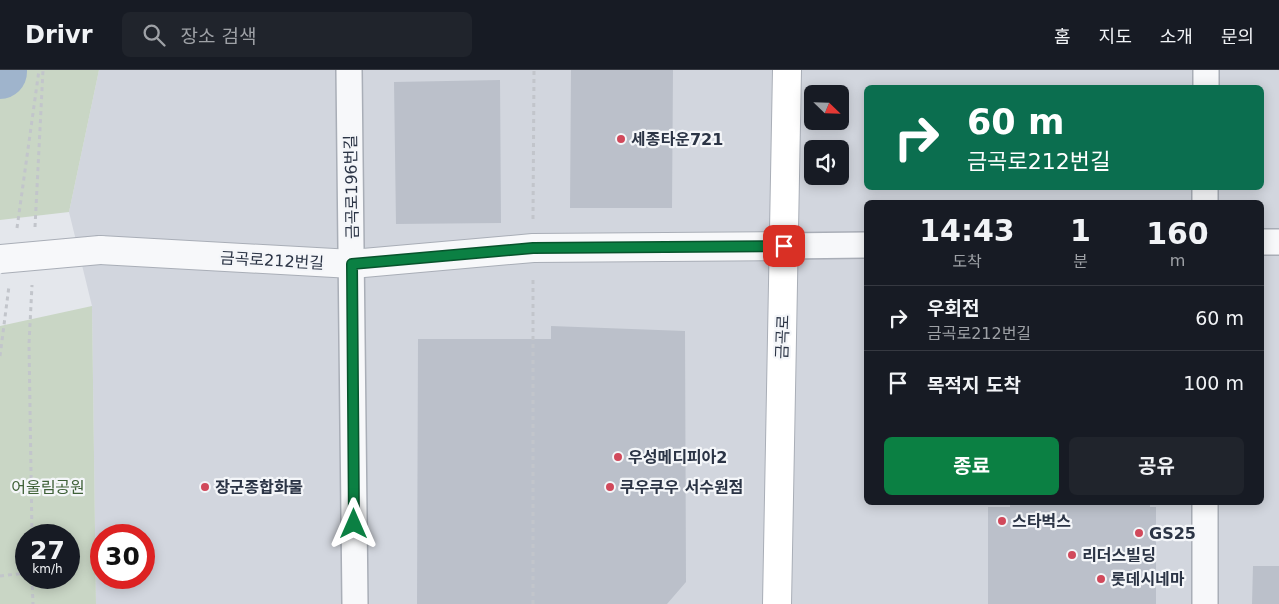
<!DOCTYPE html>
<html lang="ko">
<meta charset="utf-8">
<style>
:root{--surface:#171b24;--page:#20242c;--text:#f1f3f6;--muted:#9ea1a6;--line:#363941;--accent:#0b8043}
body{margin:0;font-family:"DejaVu Sans","Noto Sans KR",sans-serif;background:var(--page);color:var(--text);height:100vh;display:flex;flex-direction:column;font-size:19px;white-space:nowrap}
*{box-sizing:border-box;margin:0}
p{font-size:16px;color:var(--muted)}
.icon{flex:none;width:28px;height:28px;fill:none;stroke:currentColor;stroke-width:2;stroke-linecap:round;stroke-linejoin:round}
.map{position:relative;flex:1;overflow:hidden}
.details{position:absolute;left:864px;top:130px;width:400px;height:305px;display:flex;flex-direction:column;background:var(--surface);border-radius:8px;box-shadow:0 2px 12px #0003}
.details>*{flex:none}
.top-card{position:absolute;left:864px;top:15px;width:400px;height:105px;border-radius:8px;box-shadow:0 2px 12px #0003;background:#0b6e4f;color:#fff;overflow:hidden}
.needle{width:32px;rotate:113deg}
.fabs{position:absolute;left:804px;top:15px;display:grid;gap:10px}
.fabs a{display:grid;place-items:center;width:45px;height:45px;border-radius:8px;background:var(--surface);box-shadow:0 2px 12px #0003;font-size:25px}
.speed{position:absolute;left:15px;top:454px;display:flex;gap:10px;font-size:25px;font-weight:700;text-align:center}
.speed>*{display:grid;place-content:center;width:65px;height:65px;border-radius:50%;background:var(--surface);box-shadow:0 2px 12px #0003;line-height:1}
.speed small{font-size:12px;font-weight:400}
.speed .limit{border:8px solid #d22;background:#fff;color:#111}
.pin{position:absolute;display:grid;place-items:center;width:42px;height:42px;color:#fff;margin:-21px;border-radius:10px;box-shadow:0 2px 8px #0006}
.me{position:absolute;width:55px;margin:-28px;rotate:0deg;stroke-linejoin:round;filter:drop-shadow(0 0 4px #0008)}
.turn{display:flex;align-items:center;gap:18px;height:105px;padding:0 20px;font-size:22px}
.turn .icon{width:65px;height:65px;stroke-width:2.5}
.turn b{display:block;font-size:35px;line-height:42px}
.eta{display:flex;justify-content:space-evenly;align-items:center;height:85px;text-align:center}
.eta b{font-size:30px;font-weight:700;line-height:35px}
.action{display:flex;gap:10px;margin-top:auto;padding:10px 20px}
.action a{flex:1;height:58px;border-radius:8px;background:var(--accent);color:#fff;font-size:20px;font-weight:700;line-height:58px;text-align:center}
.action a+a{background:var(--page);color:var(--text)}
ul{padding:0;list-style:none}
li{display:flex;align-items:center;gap:15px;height:65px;padding:0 20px;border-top:1px solid var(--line)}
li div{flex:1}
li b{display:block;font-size:19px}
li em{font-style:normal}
header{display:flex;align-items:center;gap:30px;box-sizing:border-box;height:70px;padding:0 25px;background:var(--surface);border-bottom:1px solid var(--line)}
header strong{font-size:24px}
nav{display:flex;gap:28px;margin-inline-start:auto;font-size:18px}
.search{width:350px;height:45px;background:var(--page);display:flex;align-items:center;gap:12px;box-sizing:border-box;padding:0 18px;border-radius:8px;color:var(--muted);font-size:19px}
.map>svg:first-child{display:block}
.built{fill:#d2d6de;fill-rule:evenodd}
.green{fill:#c9d6c5;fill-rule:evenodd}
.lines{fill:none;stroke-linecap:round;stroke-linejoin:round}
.river{stroke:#9fb4cc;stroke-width:54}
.building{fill:#bbc0ca}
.minor-casing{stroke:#a9aeb7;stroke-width:28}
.tertiary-casing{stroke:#a9aeb7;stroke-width:30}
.secondary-casing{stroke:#a9aeb7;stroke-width:30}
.path{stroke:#c2c5cb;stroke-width:3;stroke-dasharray:4 4;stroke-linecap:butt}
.minor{stroke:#f7f8fa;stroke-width:25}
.tertiary{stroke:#f7f8fa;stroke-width:28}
.secondary{stroke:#fff;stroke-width:28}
.tertiary-bridge-casing{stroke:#a9aeb7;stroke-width:30;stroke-linecap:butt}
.tertiary-bridge{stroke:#f7f8fa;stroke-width:28}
.route-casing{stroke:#07532c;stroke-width:12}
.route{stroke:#0b8043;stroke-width:9}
.poi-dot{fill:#d1495b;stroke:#f4f6f9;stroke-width:2}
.labels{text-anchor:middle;stroke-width:4.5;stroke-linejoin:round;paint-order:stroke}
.poi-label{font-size:16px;font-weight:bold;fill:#2b3445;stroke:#f4f6f9;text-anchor:start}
.street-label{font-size:16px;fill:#2b3445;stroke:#f4f6f9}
.park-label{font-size:16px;fill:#3f6138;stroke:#f4f6f9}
</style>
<header>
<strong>Drivr</strong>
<div class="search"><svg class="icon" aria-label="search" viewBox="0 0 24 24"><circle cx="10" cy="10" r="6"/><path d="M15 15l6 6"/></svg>장소 검색</div>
<nav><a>홈</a><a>지도</a><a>소개</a><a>문의</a></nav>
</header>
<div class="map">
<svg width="1279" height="534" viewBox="0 0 1279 534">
<rect width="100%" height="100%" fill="#e4e7ec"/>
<path class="built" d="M 99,0 L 1279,0 L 1279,534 L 96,534 L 92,236 L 69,142 ZM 866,18 L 1261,18 L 1261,118 L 866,118 ZM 812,24 L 840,24 L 840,51 L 812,51 ZM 812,79 L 840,79 L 840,106 L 812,106 ZM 866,132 L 1261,132 L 1261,432 L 866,432 ZM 101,465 L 144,465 L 144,508 L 101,508 Z"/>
<path class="green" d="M 0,0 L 99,0 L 69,142 L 0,150 Z
M 92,236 L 96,534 L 0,534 L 0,256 ZM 26,465 L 69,465 L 69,508 L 26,508 Z"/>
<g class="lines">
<path class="river" d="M 0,2 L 0,0"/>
</g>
<path class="building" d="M 571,0 L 673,0 L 672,138 L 570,138 Z
M 500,10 L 501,153 L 396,154 L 394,12 Z
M 551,256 L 685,261 L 686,512 L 667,534 L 417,534 L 418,269 L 551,269 Z
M 1010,432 L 1150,432 L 1150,437 L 1156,437 L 1156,534 L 988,534 L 988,437 L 1010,437 Z
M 1253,496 L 1279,496 L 1279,534 L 1252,534 Z"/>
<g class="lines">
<defs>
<path id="minor" d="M 349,0 L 355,534
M 1206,18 L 1206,0
M 1205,132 L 1205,118
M 1261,172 L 1279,172
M 784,176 L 866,175
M 1205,432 L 1205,534"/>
<path id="tertiary" d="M 100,180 L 352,194 L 533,178 L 784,176"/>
<path id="secondary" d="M 777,534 L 787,0"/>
</defs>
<use href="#minor" class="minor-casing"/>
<use href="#tertiary" class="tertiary-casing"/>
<use href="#secondary" class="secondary-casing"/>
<path class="path" d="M 533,149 L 534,0
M 35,157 L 43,0
M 17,158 L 39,0
M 0,286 L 9,216
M 32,465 L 29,274 L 32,215
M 0,506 L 26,503
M 32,508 L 33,534
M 533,534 L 533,206"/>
<use href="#minor" class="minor"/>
<use href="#tertiary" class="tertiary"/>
<use href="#secondary" class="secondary"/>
<defs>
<path id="tertiary-bridge" d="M 0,189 L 100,180"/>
</defs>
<use href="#tertiary-bridge" class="tertiary-bridge-casing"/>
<use href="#tertiary-bridge" class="tertiary-bridge"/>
</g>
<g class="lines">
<defs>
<path id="route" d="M 354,454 L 352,194 L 533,178 L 784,176"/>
</defs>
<use href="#route" class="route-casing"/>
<use href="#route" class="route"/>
</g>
<g class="poi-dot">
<circle cx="621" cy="69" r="5"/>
<circle cx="618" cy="387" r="5"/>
<circle cx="205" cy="417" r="5"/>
<circle cx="610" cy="417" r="5"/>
<circle cx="1002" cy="451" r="5"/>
<circle cx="1139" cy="463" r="5"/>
<circle cx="1072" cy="485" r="5"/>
<circle cx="1101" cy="509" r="5"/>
</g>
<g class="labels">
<g class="poi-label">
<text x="631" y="75">세종타운721</text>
<text x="628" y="393">우성메디피아2</text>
<text x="215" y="423">장군종합화물</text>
<text x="620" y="423">쿠우쿠우 서수원점</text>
<text x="1012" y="457">스타벅스</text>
<text x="1149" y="469">GS25</text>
<text x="1082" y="491">리더스빌딩</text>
<text x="1111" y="515">롯데시네마</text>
</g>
<g class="street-label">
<text transform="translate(351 117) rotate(-91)" y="6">금곡로196번길</text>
<text transform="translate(272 190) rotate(3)" y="6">금곡로212번길</text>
<text transform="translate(782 267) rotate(-88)" y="6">금곡로</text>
</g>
<g class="park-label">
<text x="48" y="423">어울림공원</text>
</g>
</g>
</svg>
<div class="fabs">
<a><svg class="needle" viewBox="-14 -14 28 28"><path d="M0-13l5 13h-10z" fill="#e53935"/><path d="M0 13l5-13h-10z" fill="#9ea1a6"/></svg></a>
<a><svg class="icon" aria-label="sound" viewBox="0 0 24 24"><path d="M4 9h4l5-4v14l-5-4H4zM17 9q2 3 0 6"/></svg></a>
</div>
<div class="speed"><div>27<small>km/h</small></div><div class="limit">30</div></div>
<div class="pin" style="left:784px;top:176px;background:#d93025"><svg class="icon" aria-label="arrive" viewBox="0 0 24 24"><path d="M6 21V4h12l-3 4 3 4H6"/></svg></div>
<svg class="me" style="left:354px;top:454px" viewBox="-20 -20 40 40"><path d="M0-17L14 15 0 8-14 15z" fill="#0b8043" stroke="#fff" stroke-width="4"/></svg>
<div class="top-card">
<div class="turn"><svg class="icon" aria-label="right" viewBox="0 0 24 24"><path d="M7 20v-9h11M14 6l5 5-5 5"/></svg><div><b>60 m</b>금곡로212번길</div></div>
</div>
<section class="details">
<div class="eta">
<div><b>14:43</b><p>도착</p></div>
<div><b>1</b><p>분</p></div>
<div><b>160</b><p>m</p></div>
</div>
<ul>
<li><svg class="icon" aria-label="right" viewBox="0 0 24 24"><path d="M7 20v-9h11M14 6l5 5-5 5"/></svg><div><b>우회전</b><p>금곡로212번길</p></div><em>60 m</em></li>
<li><svg class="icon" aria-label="arrive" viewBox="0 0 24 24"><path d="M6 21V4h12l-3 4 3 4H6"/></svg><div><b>목적지 도착</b></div><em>100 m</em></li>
</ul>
<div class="action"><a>종료</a><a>공유</a></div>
</section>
</div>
